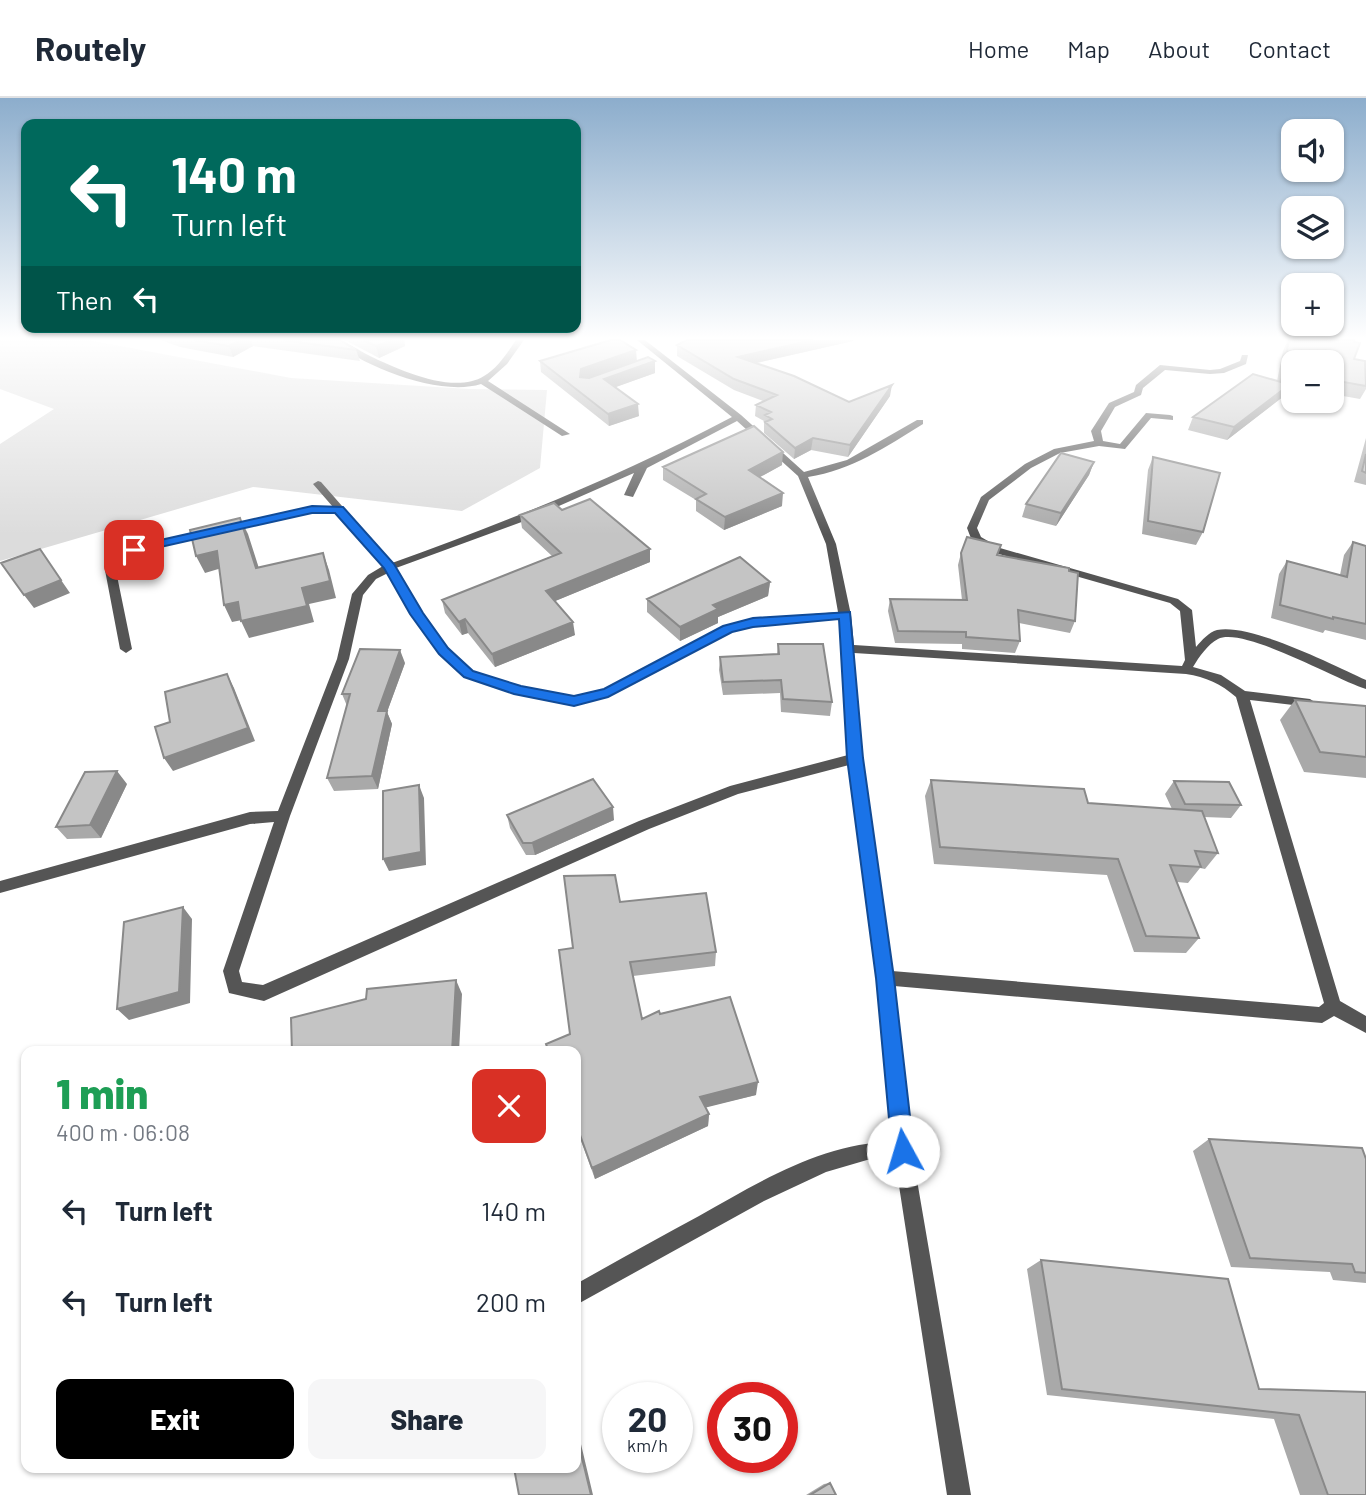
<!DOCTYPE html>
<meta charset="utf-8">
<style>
:root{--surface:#fff;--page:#f6f6f7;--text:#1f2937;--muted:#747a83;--line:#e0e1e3;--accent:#000}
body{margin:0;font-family:Barlow,sans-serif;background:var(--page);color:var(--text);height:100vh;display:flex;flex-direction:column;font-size:26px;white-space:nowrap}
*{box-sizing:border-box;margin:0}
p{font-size:23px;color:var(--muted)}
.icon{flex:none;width:38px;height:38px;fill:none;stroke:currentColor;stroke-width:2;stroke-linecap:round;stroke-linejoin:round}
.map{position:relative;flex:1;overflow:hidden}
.drawer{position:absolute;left:21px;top:948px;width:560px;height:427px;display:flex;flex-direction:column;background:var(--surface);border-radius:14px;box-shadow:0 2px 5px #0004}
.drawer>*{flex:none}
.guide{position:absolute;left:21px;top:21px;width:560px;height:214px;border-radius:14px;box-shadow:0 2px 5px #0004;background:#00695c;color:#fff;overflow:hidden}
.controls{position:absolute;left:1281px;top:21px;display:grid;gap:14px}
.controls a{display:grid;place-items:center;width:63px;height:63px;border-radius:14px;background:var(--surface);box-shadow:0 2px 5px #0004;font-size:35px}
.speed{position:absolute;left:602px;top:1284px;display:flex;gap:14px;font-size:35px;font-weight:700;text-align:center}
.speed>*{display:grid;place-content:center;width:91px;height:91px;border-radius:50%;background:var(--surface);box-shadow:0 2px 5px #0004;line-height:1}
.speed small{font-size:18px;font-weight:400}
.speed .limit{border:10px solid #d22;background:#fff;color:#111}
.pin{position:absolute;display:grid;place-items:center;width:60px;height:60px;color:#fff;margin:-30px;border-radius:14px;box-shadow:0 4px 10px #0006}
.me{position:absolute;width:77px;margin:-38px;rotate:354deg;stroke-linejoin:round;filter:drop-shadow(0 0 5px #0008)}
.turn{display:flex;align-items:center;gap:24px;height:147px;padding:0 35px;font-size:32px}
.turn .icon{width:91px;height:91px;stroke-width:2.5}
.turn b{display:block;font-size:49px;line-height:60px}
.then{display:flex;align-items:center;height:66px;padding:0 35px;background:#0003;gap:14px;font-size:26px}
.round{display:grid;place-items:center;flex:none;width:74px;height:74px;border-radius:14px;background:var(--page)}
.summary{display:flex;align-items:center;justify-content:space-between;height:119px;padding:0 35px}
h1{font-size:42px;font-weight:800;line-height:52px;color:#1e9e55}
.cta{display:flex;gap:14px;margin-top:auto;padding:14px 35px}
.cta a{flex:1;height:80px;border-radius:14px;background:var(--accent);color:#fff;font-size:28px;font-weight:800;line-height:80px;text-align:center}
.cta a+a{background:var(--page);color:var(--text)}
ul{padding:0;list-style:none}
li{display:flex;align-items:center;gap:21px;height:91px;padding:0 35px}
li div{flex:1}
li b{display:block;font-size:26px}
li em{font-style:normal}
header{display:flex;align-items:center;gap:42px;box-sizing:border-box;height:98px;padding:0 35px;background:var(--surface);border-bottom:2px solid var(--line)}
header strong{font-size:33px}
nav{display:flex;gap:38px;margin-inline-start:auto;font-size:24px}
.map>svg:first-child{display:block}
.green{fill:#dcdcdc}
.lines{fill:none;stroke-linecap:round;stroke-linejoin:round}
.street{fill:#555;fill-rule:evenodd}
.wall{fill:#a9a9a9}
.shaded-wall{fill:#898989}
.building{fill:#c4c4c4;stroke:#898989;stroke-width:2}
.route{fill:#1a73e8;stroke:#114b97;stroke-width:2}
</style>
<header>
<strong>Routely</strong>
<nav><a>Home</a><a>Map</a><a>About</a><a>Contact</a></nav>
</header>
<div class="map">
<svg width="1366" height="1397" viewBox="0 0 1366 1397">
<rect width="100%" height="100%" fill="#fff"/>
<path class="green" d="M 0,242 L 88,242 L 291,280 L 469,291 L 547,292 L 540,370 L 462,413 L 253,389 L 0,463 L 0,346 L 54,311 L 0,291 Z"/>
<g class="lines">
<path class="street" d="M 331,242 C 345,241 358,252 370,258 C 399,272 454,297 484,278 C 498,270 507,255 516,242 L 524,242 L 507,266 L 488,283 L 570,336 L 562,338 L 481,286 C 440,299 364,269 331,242 Z
M 637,242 L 645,242 L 741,317 L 804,374 L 847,362 L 917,322 L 923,322 L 923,326 C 886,349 852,372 808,379 L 836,446 L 851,517 L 854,547 L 1182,568 L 1185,562 L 1180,513 L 1170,505 L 992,454 L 972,443 L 967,430 L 981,399 L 1025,366 L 1054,351 L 1094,343 L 1091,333 L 1109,305 L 1134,294 L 1136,287 L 1160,267 L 1210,272 L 1220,271 L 1240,263 L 1242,257 L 1248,257 L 1246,266 L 1224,275 L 1210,276 L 1165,272 L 1143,290 L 1141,297 L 1115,309 L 1101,333 L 1103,343 L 1120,346 L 1146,315 L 1170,317 L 1173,318 L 1173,322 L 1151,320 L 1125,351 L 1099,348 L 1060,355 L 1031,370 L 989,402 L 977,430 L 981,439 L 1000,450 L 1178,501 L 1192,512 L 1196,549 C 1202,542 1209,534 1217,532 C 1251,525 1333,567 1366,582 L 1366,591 C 1337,582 1243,528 1218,541 C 1208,546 1199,559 1193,569 L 1221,577 L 1245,593 L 1310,601 L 1316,605 L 1310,609 L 1250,602 L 1340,903 L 1366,918 L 1366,935 L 1334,918 L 1322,925 L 894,888 L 912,1053 L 971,1397 L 947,1397 L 895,1062 L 867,1062 L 826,1074 L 764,1103 L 576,1207 L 576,1186 C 617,1163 658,1140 699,1118 C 758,1085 823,1044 893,1044 L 877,880 L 849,667 L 738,696 L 649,731 L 264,903 L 229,895 L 223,873 L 274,724 L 250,726 L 0,795 L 0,783 L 250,714 L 278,713 L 337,561 L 352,496 L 368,477 L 383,468 L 338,415 L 312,415 L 137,454 L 122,460 L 115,468 L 132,551 L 126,555 L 120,551 L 104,467 L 114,456 L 134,449 L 312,409 L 333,409 L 313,386 L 318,383 L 321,384 L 392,465 C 509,423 623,377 732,319 ZM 737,323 L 798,378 L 826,446 L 838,514 L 753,521 L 723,528 L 604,591 L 574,599 L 520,589 L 472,573 L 448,550 L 422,515 L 396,470 L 527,422 L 634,375 L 624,397 L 633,399 L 647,370 ZM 388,475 L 411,516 L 440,556 L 464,579 L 519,597 L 574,607 L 612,597 L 731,534 L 753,529 L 839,521 L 848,657 L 730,688 L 639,723 L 263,887 L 242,884 L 239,873 L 290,718 L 349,561 L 363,497 L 376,481 ZM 854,555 L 1186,576 C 1206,579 1221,586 1236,599 L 1324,905 L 1319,909 L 892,873 L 862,660 Z"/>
</g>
<path class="wall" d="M 161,242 L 340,242 L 356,252 L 360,263 L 253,248 L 233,259 L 180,249 Z
M 343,242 L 404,242 L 405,248 L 379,260 L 347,243 Z
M 692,242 L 853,243 L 757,265 L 849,304 L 890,298 L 848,359 L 811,352 L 794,361 L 764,335 L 764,323 L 755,318 L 756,307 L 763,303 L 734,292 L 677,258 L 677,247 Z
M 1288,242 L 1354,242 L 1354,261 L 1366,276 L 1366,291 L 1360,301 L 1332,296 L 1332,264 L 1293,264 L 1293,291 L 1227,342 L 1188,332 L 1193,319 L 1277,283 L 1283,253 Z
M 540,263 L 637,263 L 655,275 L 615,289 L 639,318 L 609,328 L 541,274 Z
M 1366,340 L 1366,387 L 1354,384 Z
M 1153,359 L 1203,434 L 1196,447 L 1142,436 L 1148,372 Z
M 1094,364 L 1089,377 L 1056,428 L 1022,419 L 1026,406 Z
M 782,367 L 760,379 L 782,408 L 724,432 L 696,413 L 696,402 L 663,382 L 663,369 Z
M 562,412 L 650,451 L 650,464 L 555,503 L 575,537 L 495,569 L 468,535 L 462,537 L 445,515 L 442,502 L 552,458 L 522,430 L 520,417 Z
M 1353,444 L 1366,448 L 1366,542 L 1325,532 L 1323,535 L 1271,520 L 1279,476 L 1287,463 L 1340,477 L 1344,457 Z
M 961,455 L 997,457 L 1075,523 L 1070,535 L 1019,525 L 1020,543 L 1015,555 L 962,551 L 962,546 L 895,545 L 888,513 L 890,501 L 962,502 L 958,467 Z
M 770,484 L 768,498 L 718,519 L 718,525 L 680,543 L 647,514 L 647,501 Z
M 778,546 L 832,604 L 830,618 L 781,614 L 780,595 L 723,597 L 719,572 L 720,559 L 777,556 Z
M 405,565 L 387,614 L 392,626 L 378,691 L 334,693 L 327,680 L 347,608 L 342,596 Z
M 1295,602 L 1366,608 L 1366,680 L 1304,674 L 1280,622 Z
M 931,682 L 1088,705 L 1172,711 L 1165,696 L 1174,683 L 1241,707 L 1231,720 L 1204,719 L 1218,755 L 1205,771 L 1200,770 L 1188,785 L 1177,784 L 1199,840 L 1186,855 L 1134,854 L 1107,777 L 934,766 L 925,698 Z
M 127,686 L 101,740 L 67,741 L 56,729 Z
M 507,717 L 614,722 L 535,757 L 526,757 L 510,730 Z
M 620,804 L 716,854 L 715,868 L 633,878 L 642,921 L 660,916 L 756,997 L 705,1009 L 709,1016 L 708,1028 L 595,1081 L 576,1029 L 576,954 L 548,954 L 546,946 L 570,936 L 573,850 Z
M 1209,1041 L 1366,1061 L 1366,1185 L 1333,1182 L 1330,1174 L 1231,1169 L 1193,1053 Z
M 1041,1162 L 1259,1291 L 1366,1294 L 1366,1397 L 1300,1397 L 1274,1321 L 1047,1297 L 1027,1171 Z
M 830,1385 L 836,1397 L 806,1397 L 824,1386 Z"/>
<path class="shaded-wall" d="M 240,242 L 250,242 L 253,248 L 233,259 L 229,248 Z
M 392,242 L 404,242 L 405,248 L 379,260 L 376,248 Z
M 813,242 L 853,242 L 853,243 L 738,269 L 738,259 Z
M 636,252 L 637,264 L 582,283 L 580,279 L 581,271 Z
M 655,263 L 655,275 L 605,293 L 604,281 Z
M 1293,284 L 1293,291 L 1227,342 L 1234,329 Z
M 892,287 L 890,298 L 848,359 L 850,347 Z
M 638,306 L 639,318 L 609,328 L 608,316 Z
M 813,340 L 811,352 L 794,361 L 795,350 Z
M 783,354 L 782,367 L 749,385 L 749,372 Z
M 1094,364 L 1089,377 L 1056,428 L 1061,415 Z
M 783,395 L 782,408 L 724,432 L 725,419 Z
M 240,420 L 248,436 L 264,486 L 256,470 Z
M 650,451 L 650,464 L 548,506 L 546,493 Z
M 217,453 L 225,469 L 205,475 L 196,458 Z
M 323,455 L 329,472 L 336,500 L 309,506 L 314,524 L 249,540 L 241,523 L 302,490 Z
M 61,482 L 70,495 L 34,510 L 24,497 Z
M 770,484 L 768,498 L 718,519 L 718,525 L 680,543 L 680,529 L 713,507 Z
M 238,504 L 247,521 L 232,524 L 224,507 Z
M 465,521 L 468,535 L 462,537 L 459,524 Z
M 573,524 L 575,537 L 495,569 L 492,556 Z
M 400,552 L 405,565 L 387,614 L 392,626 L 378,691 L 372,678 L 378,613 Z
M 227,576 L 234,590 L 255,643 L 173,673 L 164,660 Z
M 117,673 L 127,686 L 101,740 L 90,727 Z
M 419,687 L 424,700 L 426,767 L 389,773 L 383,761 Z
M 613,709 L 614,722 L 535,757 L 532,745 Z
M 183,809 L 192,821 L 190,905 L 129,922 L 117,911 Z
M 456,882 L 462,896 L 459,954 L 452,954 Z
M 758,984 L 756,997 L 700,1011 L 700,999 Z
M 709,1016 L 708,1028 L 595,1081 L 592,1070 Z
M 576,1325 L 593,1397 L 591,1397 L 576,1335 Z"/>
<path class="building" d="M 194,242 L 240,242 L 229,248 Z
M 283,242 L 340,242 L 356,252 Z
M 363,242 L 392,242 L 376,248 Z
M 611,242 L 620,242 L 636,252 L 581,271 L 580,279 L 589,280 L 648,259 L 655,263 L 604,281 L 638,306 L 608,316 L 540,263 Z
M 687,242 L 813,242 L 738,259 L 794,278 L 849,304 L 892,287 L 850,347 L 813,340 L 795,350 L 765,324 L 772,321 L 765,317 L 771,314 L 756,307 L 777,297 L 734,281 L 677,247 Z
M 1289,242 L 1354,242 L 1354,244 L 1360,245 L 1354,261 L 1365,263 L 1366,288 L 1332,282 L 1332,264 L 1293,264 L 1293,284 L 1234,329 L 1193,319 L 1253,276 L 1281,284 Z
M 754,328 L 783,354 L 749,372 L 783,395 L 725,419 L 696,401 L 706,396 L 663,369 Z
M 1061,355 L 1094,364 L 1061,415 L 1026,406 Z
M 1366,356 L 1366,375 L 1362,373 Z
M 1153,359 L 1220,375 L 1203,434 L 1148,423 Z
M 590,401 L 650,451 L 546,493 L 573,524 L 492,556 L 465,521 L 459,524 L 442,502 L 561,455 L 520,417 L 554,405 L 562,412 Z
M 240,420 L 256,470 L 323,455 L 330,483 L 302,490 L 307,508 L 241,523 L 238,504 L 224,507 L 217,453 L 196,458 L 190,432 Z
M 967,439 L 1001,447 L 997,457 L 1069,470 L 1069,473 L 1078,475 L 1075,523 L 1018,512 L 1020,543 L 966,539 L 966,534 L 898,533 L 890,501 L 967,502 L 961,455 Z
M 1353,444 L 1366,448 L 1366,526 L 1333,519 L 1333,521 L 1280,507 L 1287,463 L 1347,479 Z
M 40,451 L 61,482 L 24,497 L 1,465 Z
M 740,459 L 770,484 L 713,507 L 718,511 L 680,529 L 647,501 Z
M 778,546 L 823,546 L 832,604 L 783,601 L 781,582 L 723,584 L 720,559 L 779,556 Z
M 360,551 L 400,552 L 378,613 L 387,613 L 372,678 L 327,680 L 350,596 L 342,596 Z
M 227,576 L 248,630 L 164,660 L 155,629 L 170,624 L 165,594 Z
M 1295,602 L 1366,608 L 1366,659 L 1320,654 Z
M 117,673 L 90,727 L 56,729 L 85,674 Z
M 593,681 L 613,709 L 532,745 L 523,745 L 507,717 Z
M 931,682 L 1084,691 L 1088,705 L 1202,713 L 1218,755 L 1195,753 L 1201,769 L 1170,767 L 1199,840 L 1146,838 L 1118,761 L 940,749 Z
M 1174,683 L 1229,684 L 1241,707 L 1185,706 Z
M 419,687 L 421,754 L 383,761 L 383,693 Z
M 615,777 L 620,804 L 706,795 L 716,854 L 630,864 L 642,921 L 659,913 L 660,916 L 730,899 L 758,984 L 700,999 L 709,1016 L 592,1070 L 576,1026 L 576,954 L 549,954 L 546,946 L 570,936 L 559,852 L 573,850 L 564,778 Z
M 183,809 L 179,894 L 117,911 L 124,824 Z
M 456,882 L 452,954 L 292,954 L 291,920 L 366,901 L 367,891 Z
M 1209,1041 L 1362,1050 L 1366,1061 L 1366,1175 L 1355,1174 L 1352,1166 L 1250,1160 Z
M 1041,1162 L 1228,1181 L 1259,1291 L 1366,1294 L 1366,1397 L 1328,1397 L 1299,1317 L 1062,1291 Z
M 576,1335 L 591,1397 L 519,1397 L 514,1370 L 576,1370 Z
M 830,1385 L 836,1397 L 810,1397 Z"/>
<linearGradient id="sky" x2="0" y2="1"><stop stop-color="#8cadcc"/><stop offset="0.55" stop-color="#fff"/><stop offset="1" stop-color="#fff" stop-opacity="0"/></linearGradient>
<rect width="1366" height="437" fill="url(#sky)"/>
<path class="route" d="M 312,408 L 343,409 L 394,466 L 423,515 L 448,550 L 473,573 L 521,588 L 574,598 L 604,591 L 723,528 L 753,520 L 850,514 L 863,660 L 894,880 L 914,1053 L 910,1060 L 903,1064 L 895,1060 L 892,1053 L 876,880 L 847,660 L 839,521 L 753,529 L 732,534 L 608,599 L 574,608 L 514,596 L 464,579 L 439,556 L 410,516 L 384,470 L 335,415 L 312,415 L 134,455 L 128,452 L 134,448 Z"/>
</svg>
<div class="controls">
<a><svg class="icon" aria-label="sound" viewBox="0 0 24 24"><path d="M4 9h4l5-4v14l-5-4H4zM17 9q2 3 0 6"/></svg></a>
<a><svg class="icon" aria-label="layers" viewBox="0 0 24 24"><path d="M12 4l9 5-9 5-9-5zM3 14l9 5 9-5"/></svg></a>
<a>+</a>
<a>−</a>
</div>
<div class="speed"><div>20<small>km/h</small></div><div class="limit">30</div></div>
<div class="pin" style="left:134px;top:452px;background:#d93025"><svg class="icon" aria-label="arrive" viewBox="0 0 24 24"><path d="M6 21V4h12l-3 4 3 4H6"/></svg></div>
<svg class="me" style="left:903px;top:1053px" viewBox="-20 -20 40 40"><circle r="19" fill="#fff"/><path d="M0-13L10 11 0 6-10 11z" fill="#1a73e8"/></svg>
<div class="guide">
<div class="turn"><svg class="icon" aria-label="left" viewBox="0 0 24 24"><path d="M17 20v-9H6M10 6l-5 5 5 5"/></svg><div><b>140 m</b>Turn left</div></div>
<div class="then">Then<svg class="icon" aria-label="left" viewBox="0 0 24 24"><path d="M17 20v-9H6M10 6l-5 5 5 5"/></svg></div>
</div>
<section class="drawer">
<div class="summary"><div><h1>1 min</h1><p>400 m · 06:08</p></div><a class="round" style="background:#d93025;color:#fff"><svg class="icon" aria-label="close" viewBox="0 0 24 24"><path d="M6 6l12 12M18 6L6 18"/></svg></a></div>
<ul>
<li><svg class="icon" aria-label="left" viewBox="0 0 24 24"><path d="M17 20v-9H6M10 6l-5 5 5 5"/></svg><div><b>Turn left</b></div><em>140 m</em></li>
<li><svg class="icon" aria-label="left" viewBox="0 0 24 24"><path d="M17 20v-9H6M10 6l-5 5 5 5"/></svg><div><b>Turn left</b></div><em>200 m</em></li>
</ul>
<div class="cta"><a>Exit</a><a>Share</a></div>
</section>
</div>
